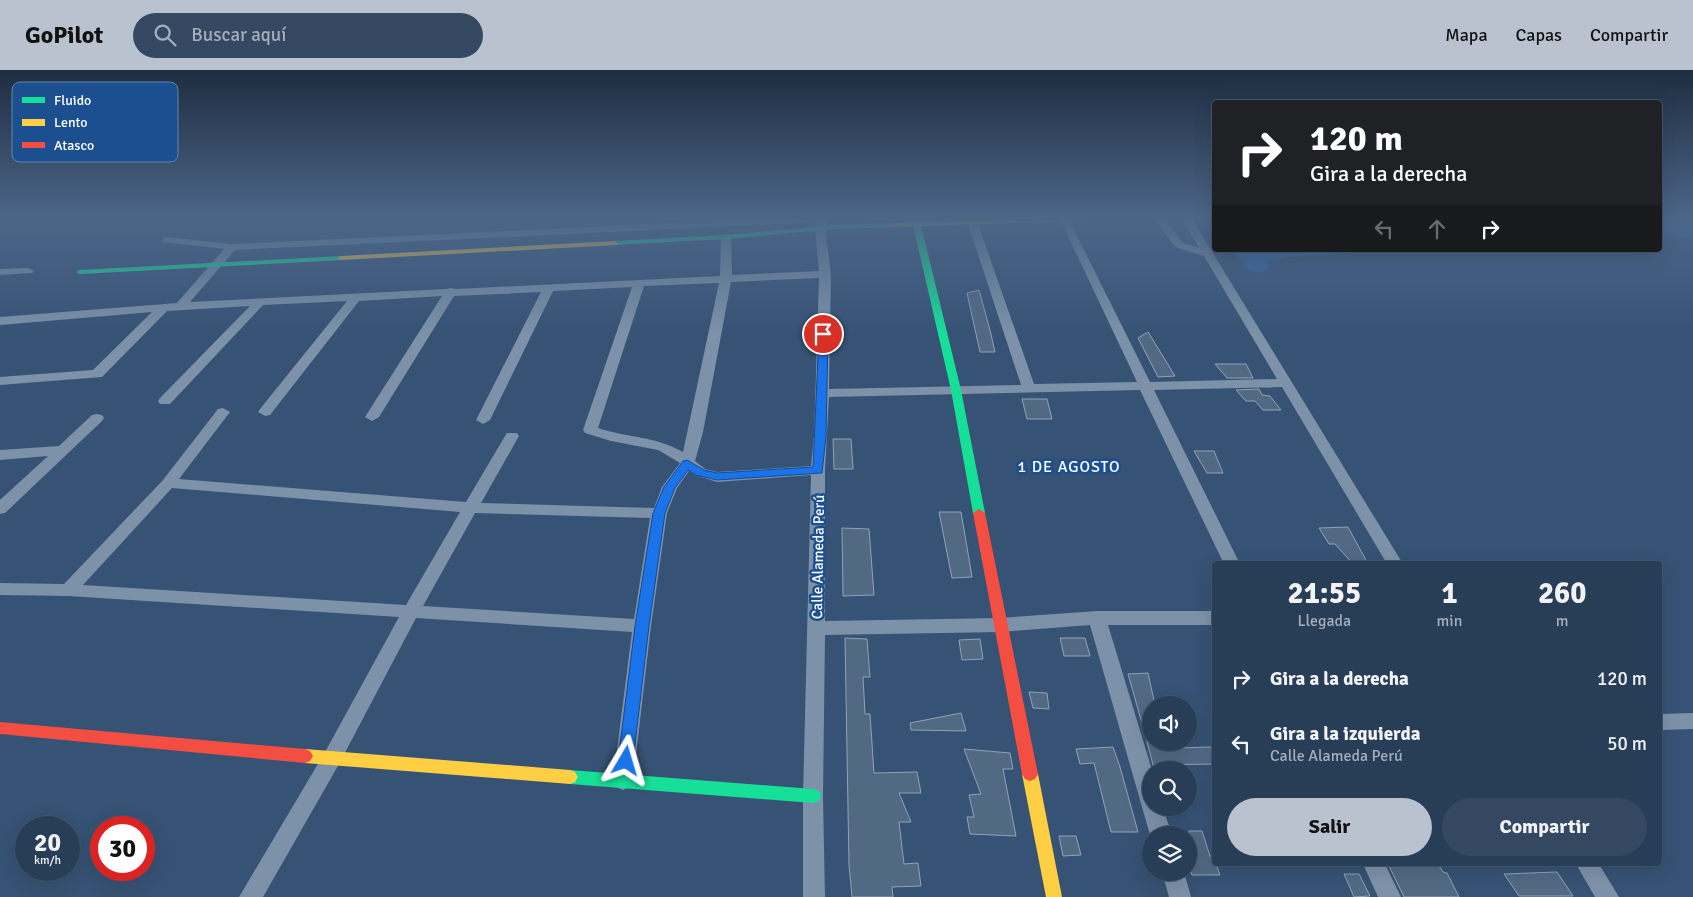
<!DOCTYPE html>
<html lang="es">
<meta charset="utf-8">
<style>
:root{--surface:#283e57;--page:#344961;--text:#f1f3f6;--muted:#a5aeba;--line:#44576d;--accent:#b9c2ce}
body{margin:0;font-family:Signika,sans-serif;background:var(--page);color:var(--text);height:100vh;display:flex;flex-direction:column;font-size:19px;white-space:nowrap}
*{box-sizing:border-box;margin:0}
p{font-size:16px;color:var(--muted)}
.icon{flex:none;width:28px;height:28px;fill:none;stroke:currentColor;stroke-width:2;stroke-linecap:round;stroke-linejoin:round}
.map{position:relative;flex:1;overflow:hidden}
.panel{position:absolute;left:1212px;top:491px;width:450px;height:305px;display:flex;flex-direction:column;background:var(--surface);border-radius:5px;box-shadow:0 5px 20px #0002,0 0 0 1px var(--line)}
.panel>*{flex:none}
.top-card{position:absolute;left:1212px;top:30px;width:450px;height:152px;border-radius:5px;box-shadow:0 5px 20px #0002,0 0 0 1px var(--line);background:#202124;color:#fff;overflow:hidden}
.fabs{position:absolute;left:1142px;top:626px;display:grid;gap:10px}
.fabs a{display:grid;place-items:center;width:55px;height:55px;border-radius:50%;background:var(--surface);box-shadow:0 5px 20px #0002,0 0 0 1px var(--line);font-size:25px}
.speed{position:absolute;left:15px;top:746px;display:flex;gap:10px;font-size:25px;font-weight:700;text-align:center}
.speed>*{display:grid;place-content:center;width:65px;height:65px;border-radius:50%;background:var(--surface);box-shadow:0 5px 20px #0002,0 0 0 1px var(--line);line-height:1}
.speed small{font-size:12px;font-weight:400}
.speed .limit{border:8px solid #d22;background:#fff;color:#111}
.pin{position:absolute;display:grid;place-items:center;width:42px;height:42px;color:#fff;margin:-21px;border:2px solid #fff;border-radius:50%;box-shadow:0 1px 5px #0007}
.me{position:absolute;width:55px;margin:-28px;rotate:7deg;stroke-linejoin:round;filter:drop-shadow(0 0 4px #0008)}
.turn{display:flex;align-items:center;gap:18px;height:105px;padding:0 15px;font-size:22px}
.turn .icon{width:65px;height:65px;stroke-width:2.5}
.turn b{display:block;font-size:35px;line-height:42px}
.lanes{display:flex;align-items:center;height:48px;padding:0 15px;background:#0003;justify-content:center;gap:25px;direction:ltr}
.lanes .off{opacity:.35}
.eta{display:flex;justify-content:space-evenly;align-items:center;height:85px;text-align:center}
.eta b{font-size:30px;font-weight:800;line-height:35px}
.cta{display:flex;gap:10px;margin-top:auto;padding:10px 15px}
.cta a{flex:1;height:58px;border-radius:30px;background:var(--accent);color:#111;font-size:20px;font-weight:800;line-height:58px;text-align:center}
.cta a+a{background:var(--page);color:var(--text)}
ul{padding:0;list-style:none}
li{display:flex;align-items:center;gap:15px;height:65px;padding:0 15px}
li div{flex:1}
li b{display:block;font-size:19px}
li em{font-style:normal}
header{display:flex;align-items:center;gap:30px;box-sizing:border-box;height:70px;padding:0 25px;background:var(--accent);color:#111}
header strong{font-size:24px}
nav{display:flex;gap:28px;margin-inline-start:auto;font-size:18px}
.search{width:350px;height:45px;background:var(--page);display:flex;align-items:center;gap:12px;box-sizing:border-box;padding:0 18px;border-radius:28px;color:var(--muted);font-size:19px}
.map>svg:first-child{display:block}
.green{fill:#2f66a5}
.building{fill:#526984;stroke:#92a2b6}
.lines{fill:none;stroke-linecap:round;stroke-linejoin:round}
.street{fill:#7d92a8;fill-rule:evenodd}
.fast{fill:#16e098;fill-rule:evenodd}
.slow{fill:#ffcf43;fill-rule:evenodd}
.jam{fill:#f24e42;fill-rule:evenodd}
.route{fill:#1a73e8;stroke:#114b97}
.labels{text-anchor:middle;stroke-width:5;stroke-linejoin:round;paint-order:stroke}
.street-label{font-size:15px;fill:#fff;stroke:#1b4f8f}
.neighbourhood-label{font-size:16px;letter-spacing:1px;fill:#fff;stroke:#1b4f8f}
.key{fill:#1b4f8f;stroke:#5f84b1;stroke-width:1}
.key-label{font-size:14px;fill:#fff}
</style>
<header>
<strong>GoPilot</strong>
<div class="search"><svg class="icon" aria-label="search" viewBox="0 0 24 24"><circle cx="10" cy="10" r="6"/><path d="M15 15l6 6"/></svg>Buscar aquí</div>
<nav><a>Mapa</a><a>Capas</a><a>Compartir</a></nav>
</header>
<div class="map">
<svg width="1693" height="827" viewBox="0 0 1693 827">
<rect width="100%" height="100%" fill="#365274"/>
<path class="green" d="M 1660,149 L 1693,149 L 1693,168 L 1660,166 Z
M 1234,180 L 1401,180 L 1290,187 L 1267,191 L 1269,197 L 1262,203 L 1247,199 Z"/>
<path class="building" d="M 979,220 L 990,260 L 995,282 L 980,282 L 967,223 Z
M 1148,262 L 1175,306 L 1158,307 L 1138,268 Z
M 1215,294 L 1246,294 L 1253,308 L 1227,308 Z
M 1259,319 L 1262,325 L 1270,326 L 1281,340 L 1263,340 L 1255,331 L 1246,331 L 1236,320 Z
M 1022,329 L 1047,329 L 1052,349 L 1027,349 Z
M 833,369 L 851,369 L 853,399 L 834,399 Z
M 1194,381 L 1214,381 L 1223,403 L 1207,403 Z
M 939,442 L 961,442 L 972,507 L 952,508 Z
M 1348,457 L 1368,494 L 1353,494 L 1335,474 L 1329,474 L 1319,458 Z
M 842,458 L 869,459 L 874,525 L 843,526 Z
M 845,568 L 867,569 L 870,607 L 863,607 L 865,644 L 870,644 L 874,703 L 917,702 L 921,723 L 899,723 L 911,752 L 899,752 L 904,794 L 918,793 L 921,816 L 892,817 L 893,827 L 852,827 L 849,795 Z
M 1060,568 L 1085,568 L 1090,586 L 1064,586 Z
M 980,569 L 983,589 L 962,590 L 959,570 Z
M 1148,603 L 1155,635 L 1151,635 L 1151,670 L 1147,671 L 1128,604 Z
M 1029,622 L 1047,623 L 1049,639 L 1033,638 Z
M 961,643 L 966,661 L 911,660 L 910,653 Z
M 1147,672 L 1173,672 L 1174,678 L 1211,677 L 1215,694 L 1153,695 Z
M 1113,677 L 1120,697 L 1138,762 L 1111,762 L 1094,693 L 1080,694 L 1076,679 Z
M 964,679 L 1010,683 L 1013,699 L 1003,699 L 1016,766 L 970,764 L 967,747 L 974,747 L 969,725 L 981,724 Z
M 1189,761 L 1202,761 L 1210,786 L 1213,786 L 1220,805 L 1192,805 L 1189,797 Z
M 1059,766 L 1076,766 L 1081,785 L 1063,786 Z
M 1388,794 L 1438,794 L 1443,802 L 1447,803 L 1459,827 L 1404,827 Z
M 1557,802 L 1573,826 L 1519,826 L 1504,804 Z
M 1344,804 L 1359,804 L 1370,826 L 1354,827 Z"/>
<g class="lines">
<path class="street" d="M 760,149 L 830,149 L 825,159 L 831,204 L 829,319 L 1021,315 L 968,154 L 973,151 L 978,154 L 1034,314 L 1137,312 L 1060,149 L 1069,150 L 1150,312 L 1277,309 L 1204,186 L 1175,177 L 1155,149 L 1165,149 L 1183,173 L 1199,178 L 1182,149 L 1192,149 L 1403,494 L 1387,494 L 1282,317 L 1154,320 L 1240,494 L 1224,494 L 1140,320 L 829,327 L 825,400 L 825,551 L 1000,548 L 1097,541 L 1215,541 L 1215,555 L 1108,555 L 1152,700 L 1151,738 L 1163,738 L 1172,765 L 1151,765 L 1151,767 L 1150,765 L 1090,555 L 1000,562 L 825,565 L 823,726 L 825,827 L 803,827 L 803,726 L 811,405 L 717,412 L 695,405 L 689,401 L 677,418 L 667,443 L 651,556 L 633,711 L 630,717 L 623,720 L 616,717 L 613,711 L 632,562 L 416,548 L 339,694 L 263,827 L 239,827 L 325,682 L 399,547 L 68,526 L 0,525 L 0,513 L 64,514 L 163,410 L 218,339 L 223,338 L 230,342 L 179,409 L 466,432 L 505,366 L 507,363 L 517,363 L 519,366 L 481,433 L 654,438 L 662,417 L 680,393 L 658,380 L 611,371 L 585,363 L 583,360 L 632,217 L 553,221 L 490,350 L 483,354 L 476,350 L 541,222 L 454,226 L 379,347 L 372,351 L 365,347 L 442,226 L 359,231 L 270,345 L 265,346 L 258,342 L 260,339 L 347,231 L 263,235 L 170,334 L 160,334 L 158,331 L 160,328 L 250,236 L 167,241 L 102,307 L 0,315 L 0,307 L 93,300 L 152,242 L 0,255 L 0,247 L 177,233 L 224,179 L 163,172 L 162,170 L 163,168 L 167,167 L 232,174 ZM 818,152 L 815,159 L 819,201 L 732,205 L 731,167 L 726,164 L 721,167 L 720,206 L 455,219 L 451,218 L 446,219 L 190,232 L 235,180 ZM 819,208 L 814,366 L 811,396 L 717,402 L 705,399 L 695,391 L 703,362 L 731,212 ZM 719,213 L 683,382 C 655,366 628,368 598,358 L 644,216 ZM 172,418 L 460,442 L 406,535 L 83,515 ZM 475,443 L 650,448 L 634,549 L 423,536 Z
M 28,198 L 34,201 L 32,203 L 0,205 L 0,199 Z
M 97,344 L 102,345 L 104,348 L 102,351 L 5,443 L 0,444 L 0,430 L 48,386 L 0,390 L 0,380 L 59,376 L 92,345 Z
M 1693,643 L 1693,659 L 1660,660 L 1660,644 Z
M 1363,794 L 1385,794 L 1401,827 L 1378,827 Z
M 1576,794 L 1599,794 L 1619,827 L 1595,827 Z
M 1162,802 L 1184,802 L 1191,827 L 1169,827 Z"/>
<path class="fast" d="M 892,153 L 896,155 L 895,157 L 834,159 L 726,169 L 614,175 L 610,173 L 614,171 L 726,165 L 834,155 Z
M 914,153 L 921,155 L 961,320 L 985,443 L 979,447 L 973,443 L 951,320 L 913,155 Z
M 341,186 L 345,188 L 344,190 L 80,204 L 76,202 L 80,200 Z
M 570,700 L 813,719 L 819,721 L 821,726 L 819,731 L 813,733 L 570,714 L 565,712 L 562,707 L 565,702 Z"/>
<path class="slow" d="M 1013,149 L 1084,149 L 1080,151 L 892,157 L 888,155 L 892,153 Z
M 614,171 L 618,173 L 617,175 L 341,190 L 337,188 L 341,186 Z
M 305,679 L 570,700 L 575,702 L 578,707 L 575,712 L 570,714 L 305,693 L 300,691 L 297,686 L 300,681 Z
M 1030,697 L 1035,699 L 1038,704 L 1062,827 L 1046,827 L 1022,704 L 1025,699 Z"/>
<path class="jam" d="M 979,439 L 985,443 L 1038,704 L 1035,709 L 1030,711 L 1025,709 L 1022,704 L 973,443 Z
M 0,652 L 305,679 L 310,681 L 313,686 L 310,691 L 305,693 L 0,664 Z"/>
</g>
<linearGradient id="sky" x2="0" y2="1"><stop stop-color="#1e2d40"/><stop offset="0.56" stop-color="#4c6688"/><stop offset="1" stop-color="#4c6688" stop-opacity="0"/></linearGradient>
<rect width="1693" height="265" fill="url(#sky)"/>
<path class="route" d="M 823,261 L 828,264 L 826,366 L 822,403 L 717,410 L 696,405 L 688,400 L 675,418 L 665,443 L 649,556 L 633,691 L 631,696 L 626,698 L 620,696 L 618,691 L 635,556 L 653,443 L 664,417 L 683,391 L 687,390 L 704,400 L 717,403 L 813,397 L 819,264 Z"/>
<g class="labels">
<g class="street-label">
<text transform="translate(818 487) rotate(-89)" y="5">Calle Alameda Perú</text>
</g>
<g class="neighbourhood-label">
<text x="1069" y="402">1 DE AGOSTO</text>
</g>
</g>
<rect x="12" y="12" width="166" height="80" rx="8" class="key"/>
<rect x="22" y="27" width="23" height="6" fill="#16e098"/>
<rect x="22" y="49" width="23" height="7" fill="#ffcf43"/>
<rect x="22" y="72" width="23" height="6" fill="#f24e42"/>
<g class="key-label">
<text x="54" y="35">Fluido</text>
<text x="54" y="57">Lento</text>
<text x="54" y="80">Atasco</text>
</g>
</svg>
<div class="fabs">
<a><svg class="icon" aria-label="sound" viewBox="0 0 24 24"><path d="M4 9h4l5-4v14l-5-4H4zM17 9q2 3 0 6"/></svg></a>
<a><svg class="icon" aria-label="search" viewBox="0 0 24 24"><circle cx="10" cy="10" r="6"/><path d="M15 15l6 6"/></svg></a>
<a><svg class="icon" aria-label="layers" viewBox="0 0 24 24"><path d="M12 4l9 5-9 5-9-5zM3 14l9 5 9-5"/></svg></a>
</div>
<div class="speed"><div>20<small>km/h</small></div><div class="limit">30</div></div>
<div class="pin" style="left:823px;top:264px;background:#d93025"><svg class="icon" aria-label="arrive" viewBox="0 0 24 24"><path d="M6 21V4h12l-3 4 3 4H6"/></svg></div>
<svg class="me" style="left:626px;top:691px" viewBox="-20 -20 40 40"><path d="M0-17L14 15 0 8-14 15z" fill="#1a73e8" stroke="#fff" stroke-width="4"/></svg>
<div class="top-card">
<div class="turn"><svg class="icon" aria-label="right" viewBox="0 0 24 24"><path d="M7 20v-9h11M14 6l5 5-5 5"/></svg><div><b>120 m</b>Gira a la derecha</div></div>
<div class="lanes"><svg class="icon off" aria-label="left" viewBox="0 0 24 24"><path d="M17 20v-9H6M10 6l-5 5 5 5"/></svg><svg class="icon off" aria-label="ahead" viewBox="0 0 24 24"><path d="M12 20V5M6 11l6-6 6 6"/></svg><svg class="icon" aria-label="right" viewBox="0 0 24 24"><path d="M7 20v-9h11M14 6l5 5-5 5"/></svg></div>
</div>
<section class="panel">
<div class="eta">
<div><b>21:55</b><p>Llegada</p></div>
<div><b>1</b><p>min</p></div>
<div><b>260</b><p>m</p></div>
</div>
<ul>
<li><svg class="icon" aria-label="right" viewBox="0 0 24 24"><path d="M7 20v-9h11M14 6l5 5-5 5"/></svg><div><b>Gira a la derecha</b></div><em>120 m</em></li>
<li><svg class="icon" aria-label="left" viewBox="0 0 24 24"><path d="M17 20v-9H6M10 6l-5 5 5 5"/></svg><div><b>Gira a la izquierda</b><p>Calle Alameda Perú</p></div><em>50 m</em></li>
</ul>
<div class="cta"><a>Salir</a><a>Compartir</a></div>
</section>
</div>
